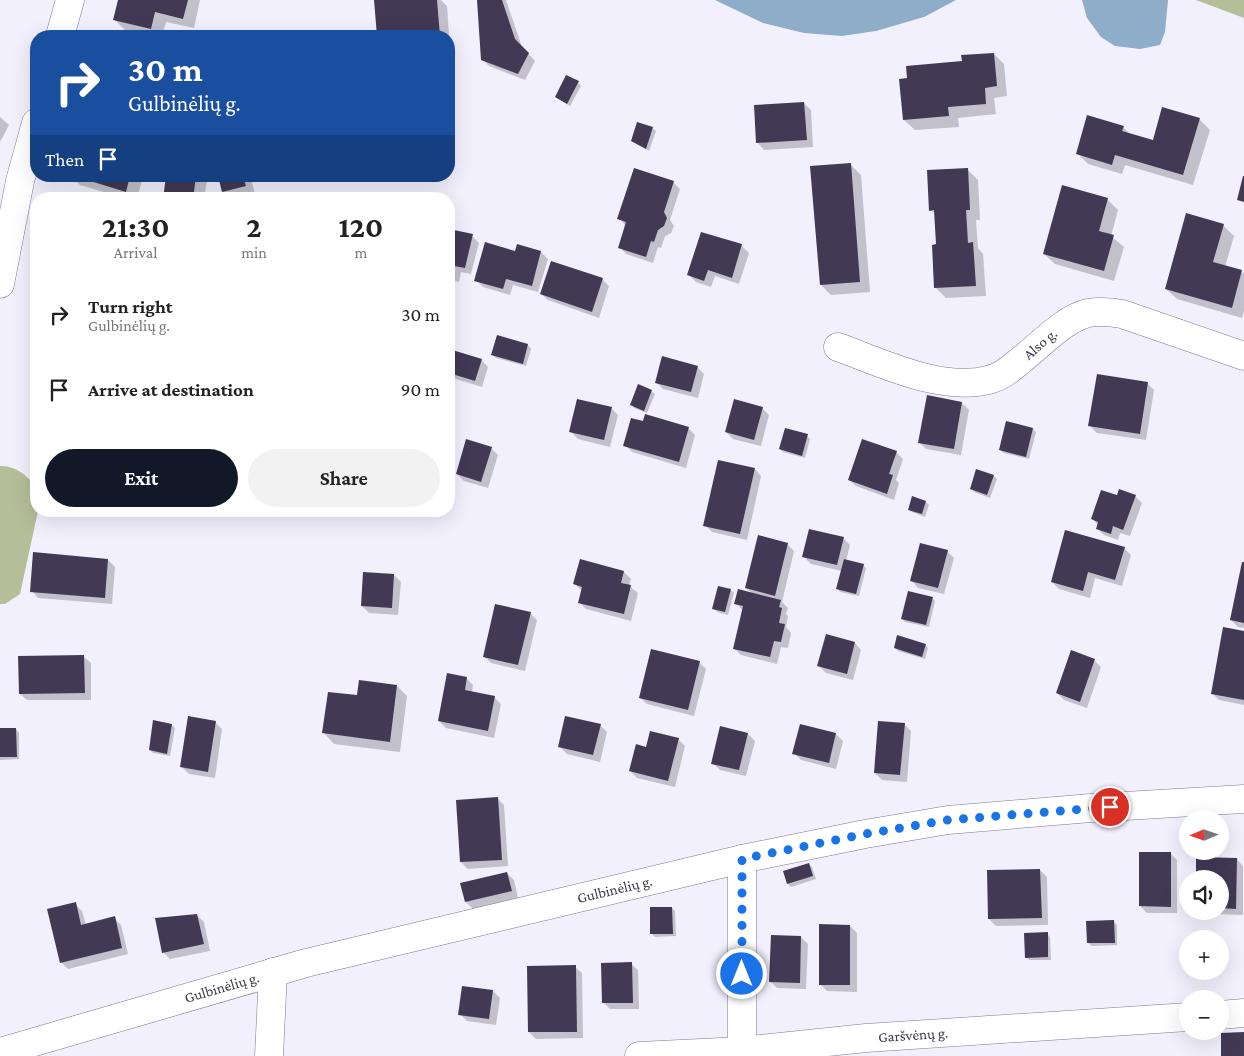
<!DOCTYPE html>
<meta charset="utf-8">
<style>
:root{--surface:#fff;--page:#f2f2f2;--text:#222;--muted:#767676;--accent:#111827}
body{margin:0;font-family:"Crimson Pro",serif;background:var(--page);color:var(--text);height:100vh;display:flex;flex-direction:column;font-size:19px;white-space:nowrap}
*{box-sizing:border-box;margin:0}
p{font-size:16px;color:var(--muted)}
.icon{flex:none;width:28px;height:28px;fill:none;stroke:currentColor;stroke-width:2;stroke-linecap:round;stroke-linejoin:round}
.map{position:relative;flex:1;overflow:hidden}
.details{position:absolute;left:30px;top:192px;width:425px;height:325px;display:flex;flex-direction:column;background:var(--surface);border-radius:20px;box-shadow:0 5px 20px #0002}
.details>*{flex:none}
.banner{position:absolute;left:30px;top:30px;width:425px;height:152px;border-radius:20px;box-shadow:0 5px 20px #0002;background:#1a4fa0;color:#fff;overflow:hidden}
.needle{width:32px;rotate:268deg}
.buttons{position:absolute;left:1179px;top:810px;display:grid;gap:10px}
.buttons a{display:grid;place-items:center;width:50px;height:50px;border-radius:50%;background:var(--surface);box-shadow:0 5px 20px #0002;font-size:25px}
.pin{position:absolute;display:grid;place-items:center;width:42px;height:42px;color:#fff;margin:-21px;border:2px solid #fff;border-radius:50%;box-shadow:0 1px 5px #0007}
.me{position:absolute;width:55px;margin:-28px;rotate:0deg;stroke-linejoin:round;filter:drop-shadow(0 0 4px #0008)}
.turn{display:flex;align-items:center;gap:18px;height:105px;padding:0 15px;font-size:22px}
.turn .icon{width:65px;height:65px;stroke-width:2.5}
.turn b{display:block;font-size:35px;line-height:42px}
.then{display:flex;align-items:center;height:48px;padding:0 15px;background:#0003;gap:10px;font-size:19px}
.eta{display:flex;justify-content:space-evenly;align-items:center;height:85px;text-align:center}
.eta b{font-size:30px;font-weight:700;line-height:35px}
.cta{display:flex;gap:10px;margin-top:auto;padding:10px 15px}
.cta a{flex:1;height:58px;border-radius:30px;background:var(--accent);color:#fff;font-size:20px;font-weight:700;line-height:58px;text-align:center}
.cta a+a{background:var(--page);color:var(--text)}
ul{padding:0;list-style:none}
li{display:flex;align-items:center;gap:15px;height:75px;padding:0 15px}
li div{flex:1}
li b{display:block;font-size:19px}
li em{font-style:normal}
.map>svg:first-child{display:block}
.forest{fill:#b5be98}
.water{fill:#8dadc9}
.shadow{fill:#0003}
.building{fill:#423955}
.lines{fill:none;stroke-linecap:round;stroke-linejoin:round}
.minor-casing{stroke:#7f7695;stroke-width:29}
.minor{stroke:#fff;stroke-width:28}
.route{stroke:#1a73e8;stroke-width:9;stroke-dasharray:0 16.2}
.labels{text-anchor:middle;stroke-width:5;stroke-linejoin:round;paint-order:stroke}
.street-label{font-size:15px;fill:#3e3a48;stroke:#f3f0fe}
</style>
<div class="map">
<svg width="1244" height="1056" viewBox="0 0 1244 1056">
<rect width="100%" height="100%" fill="#f3f0fe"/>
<path class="forest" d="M 1196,0 L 1244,0 L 1244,18 Z
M 0,466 C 14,465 32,477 36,490 C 38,496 36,505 36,511 L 38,511 L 20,594 L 5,604 L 0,604 Z"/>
<path class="water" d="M 715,0 L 956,0 L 924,17 L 876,31 L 842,36 L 804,33 L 763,23 Z
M 1082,0 L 1168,0 L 1165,32 L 1160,45 L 1140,49 L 1115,46 L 1101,37 L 1087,18 Z"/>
<path class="shadow" d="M 120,0 L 200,0 L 194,28 L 166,22 L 162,36 L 151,36 L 125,30 L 115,20 Z
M 375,0 L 441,0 L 447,6 L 451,62 L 449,62 L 449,36 L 378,36 Z
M 478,0 L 506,0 L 522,47 L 535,61 L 525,80 L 489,66 L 482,59 Z
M 994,54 L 1004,64 L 1007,96 L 994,98 L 996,114 L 958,118 L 959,127 L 915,130 L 904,120 L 908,79 Z
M 578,82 L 581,86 L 570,106 L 556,97 Z
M 804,103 L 811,110 L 813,147 L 764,150 L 758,143 Z
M 0,117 L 9,125 L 0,142 Z
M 1199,119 L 1210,130 L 1193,185 L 1125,165 L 1122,174 L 1088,164 L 1077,153 L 1123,127 L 1131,135 L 1153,142 Z
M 652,128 L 656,131 L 649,151 L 632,141 Z
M 850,164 L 861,175 L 870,292 L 831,295 L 821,285 Z
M 967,169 L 978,180 L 980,220 L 976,220 L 978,248 L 983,254 L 986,296 L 946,298 L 936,288 L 937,246 L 936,215 L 931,210 Z
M 71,176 L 143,176 L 137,199 L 127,199 L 80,185 Z
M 167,176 L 250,176 L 256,197 L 247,199 L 230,199 L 223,192 L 220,178 L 207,181 L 204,199 L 164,199 Z
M 673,182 L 680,189 L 670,220 L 674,226 L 671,233 L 665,236 L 661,248 L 658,247 L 653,263 L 626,254 L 620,247 L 625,225 L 619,218 Z
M 1107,199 L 1118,210 L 1111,236 L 1124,247 L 1114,281 L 1055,264 L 1044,254 Z
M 1223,225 L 1234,236 L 1225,267 L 1242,272 L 1244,274 L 1244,311 L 1242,318 L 1177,299 L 1166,289 Z
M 449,230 L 472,236 L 479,243 L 471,274 L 461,272 L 459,282 L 449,280 Z
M 702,233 L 742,246 L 749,253 L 739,284 L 715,276 L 711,287 L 696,282 L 689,275 Z
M 516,252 L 541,252 L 548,259 L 538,292 L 513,285 L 510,295 L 483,287 L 476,280 Z
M 602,279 L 609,286 L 599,318 L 548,300 L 541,294 Z
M 498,337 L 528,345 L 531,349 L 526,366 L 496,358 L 493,355 Z
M 449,350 L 481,360 L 488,367 L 482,387 L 449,377 Z
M 697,367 L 704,374 L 698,398 L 663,389 L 656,382 Z
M 1147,383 L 1154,390 L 1146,440 L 1097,433 L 1090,426 Z
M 651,391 L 655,394 L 647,413 L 634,408 L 631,404 Z
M 962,403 L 969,410 L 961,455 L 926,449 L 919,442 Z
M 611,408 L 618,415 L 610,447 L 578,439 L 571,432 Z
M 762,408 L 769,415 L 761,446 L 733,439 L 726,432 Z
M 644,423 L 688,428 L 695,435 L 686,468 L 632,452 L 625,445 Z
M 1033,429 L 1036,432 L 1029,459 L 1004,453 L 1000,450 Z
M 807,436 L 810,439 L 805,458 L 783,452 L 780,449 Z
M 491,448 L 498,455 L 488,488 L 464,481 L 457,474 Z
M 896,452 L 903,459 L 896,480 L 899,483 L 894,500 L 856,486 L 849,480 Z
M 755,469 L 761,476 L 747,540 L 712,532 L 705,525 Z
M 994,476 L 997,479 L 990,498 L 974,492 L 971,489 Z
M 1135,496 L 1142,503 L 1130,536 L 1120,533 L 1118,540 L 1104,535 L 1097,528 L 1098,525 L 1092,518 L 1117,497 Z
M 926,502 L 929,505 L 925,517 L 912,512 L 909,509 Z
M 843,538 L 850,545 L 846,561 L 863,565 L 866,568 L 859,596 L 840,592 L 837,588 L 842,571 L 811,564 L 804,557 Z
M 787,544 L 794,551 L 782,602 L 788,608 L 786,614 L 788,616 L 786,627 L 791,633 L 788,648 L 781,647 L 777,664 L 741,655 L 734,648 L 743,611 L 736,603 L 753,594 L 746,588 Z
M 1124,548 L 1131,555 L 1122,586 L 1095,578 L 1090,598 L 1059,589 L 1052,582 Z
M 947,551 L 954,558 L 944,594 L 918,588 L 912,581 Z
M 108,560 L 115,567 L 112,604 L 38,598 L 32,591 Z
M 1244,564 L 1244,628 L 1238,627 L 1231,620 Z
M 624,572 L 631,579 L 629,586 L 638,593 L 631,621 L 586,609 L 579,602 L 582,591 L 575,584 Z
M 394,575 L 401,582 L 398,615 L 369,613 L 362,606 Z
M 731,590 L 734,593 L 728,615 L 717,612 L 714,608 Z
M 932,598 L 935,601 L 929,627 L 905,622 L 902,618 Z
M 530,613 L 537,620 L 525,671 L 491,663 L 484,656 Z
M 1244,632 L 1244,705 L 1219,700 L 1212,693 Z
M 855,643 L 861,650 L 853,680 L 826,673 L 819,666 Z
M 925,645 L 928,648 L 925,659 L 898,651 L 895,647 Z
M 84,657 L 91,663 L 91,700 L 27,700 L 20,694 Z
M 1094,660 L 1101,667 L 1087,708 L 1064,700 L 1057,693 Z
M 699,662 L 706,669 L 694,716 L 647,704 L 640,698 Z
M 466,678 L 473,685 L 472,692 L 494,697 L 501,704 L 494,738 L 446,728 L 439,721 Z
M 397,686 L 407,696 L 400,752 L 334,744 L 324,733 L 359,697 Z
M 155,722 L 172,725 L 175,728 L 170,756 L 153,753 L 150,750 Z
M 215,722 L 222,729 L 215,778 L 189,774 L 182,767 Z
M 904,724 L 911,731 L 907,782 L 882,780 L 875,773 Z
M 600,725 L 607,732 L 600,762 L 567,754 L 560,747 Z
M 16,729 L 19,733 L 19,759 L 0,760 L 0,730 Z
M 748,734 L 755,741 L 746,776 L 720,770 L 713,763 Z
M 836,734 L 843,741 L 836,769 L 801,760 L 794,753 Z
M 678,739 L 685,746 L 675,787 L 637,778 L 630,771 L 647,748 Z
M 497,798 L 504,805 L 508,866 L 468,869 L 461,862 Z
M 1188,849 L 1188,851 L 1212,851 L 1212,855 L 1191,854 L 1187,851 Z
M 1170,853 L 1177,860 L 1177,913 L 1147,913 L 1140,906 Z
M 1237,859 L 1243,866 L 1243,915 L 1217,914 L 1214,911 L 1220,911 L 1220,879 Z
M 809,864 L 812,867 L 816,879 L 791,887 L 788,884 Z
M 1040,870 L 1047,877 L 1048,925 L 996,926 L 989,919 Z
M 507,873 L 514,880 L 518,898 L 473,909 L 466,902 Z
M 75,904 L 82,911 L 86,925 L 114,918 L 121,925 L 128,954 L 68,969 L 61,962 Z
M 672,908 L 675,911 L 676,936 L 655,937 L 652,934 Z
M 197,915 L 204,922 L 210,951 L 170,959 L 163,952 Z
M 1113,921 L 1117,925 L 1117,945 L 1092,946 L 1088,943 Z
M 850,926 L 857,933 L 857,992 L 827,991 L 820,984 Z
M 1047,934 L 1050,937 L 1051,960 L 1029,960 L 1026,957 Z
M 801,937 L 808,944 L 806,989 L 777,988 L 770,981 Z
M 631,964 L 638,970 L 639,1009 L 610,1009 L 603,1002 Z
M 575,967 L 582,973 L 583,1038 L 536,1039 L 529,1032 Z
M 463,987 L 493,991 L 500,998 L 496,1025 L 467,1021 L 460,1014 Z"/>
<path class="building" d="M 118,0 L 188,0 L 183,19 L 155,12 L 151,29 L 113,20 Z
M 374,0 L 437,0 L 440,36 L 377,36 Z
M 477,0 L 502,0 L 515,39 L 529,53 L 518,74 L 481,60 Z
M 994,53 L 997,86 L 985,88 L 986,104 L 948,107 L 949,116 L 903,120 L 899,79 L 907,78 L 906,66 L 962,61 L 961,55 Z
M 566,75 L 579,81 L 567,104 L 555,97 Z
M 804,102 L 807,140 L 756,143 L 754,105 Z
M 1162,107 L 1200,118 L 1183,175 L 1115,155 L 1112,165 L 1076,154 L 1087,115 L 1124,126 L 1122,131 L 1153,140 Z
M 637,122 L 653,127 L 646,149 L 631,141 Z
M 851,163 L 860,282 L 820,285 L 810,166 Z
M 634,168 L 674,181 L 664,212 L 667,218 L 664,226 L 658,230 L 654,242 L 651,241 L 646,257 L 618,248 L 626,222 L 617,219 Z
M 968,168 L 970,210 L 966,210 L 968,243 L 973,242 L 976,286 L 934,288 L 932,245 L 936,244 L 934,210 L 929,211 L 927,170 Z
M 74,176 L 130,176 L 126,192 Z
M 166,176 L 196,176 L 193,199 L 163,199 Z
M 218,176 L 243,176 L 246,186 L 222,192 Z
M 1243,176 L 1244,176 L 1244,202 L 1237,200 Z
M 1062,185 L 1108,198 L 1099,231 L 1114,235 L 1104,271 L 1043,254 Z
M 1186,213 L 1224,224 L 1213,262 L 1242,270 L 1232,308 L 1165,289 Z
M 449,229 L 473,234 L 465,268 L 454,266 L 452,276 L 449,275 Z
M 701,232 L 742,244 L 732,278 L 708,270 L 704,281 L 687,275 Z
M 485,242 L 515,251 L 517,244 L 541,251 L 532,286 L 506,279 L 503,289 L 474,281 Z
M 551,261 L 603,278 L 592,312 L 540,294 Z
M 497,335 L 528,344 L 523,364 L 491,355 Z
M 449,349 L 482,359 L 475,381 L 449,373 Z
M 662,356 L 698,366 L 691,392 L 655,383 Z
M 1097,374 L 1148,382 L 1140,434 L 1088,426 Z
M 638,384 L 652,390 L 644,411 L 630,405 Z
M 927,395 L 962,402 L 954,449 L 918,443 Z
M 577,399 L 612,407 L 604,440 L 569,432 Z
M 734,399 L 763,407 L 754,440 L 725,432 Z
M 645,414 L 689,427 L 679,462 L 623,446 L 631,418 L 643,421 Z
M 1006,421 L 1033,428 L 1026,457 L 999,450 Z
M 785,428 L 808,434 L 802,456 L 779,449 Z
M 466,439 L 492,447 L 481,482 L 456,474 Z
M 862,439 L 897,451 L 889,474 L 893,475 L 887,494 L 848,480 Z
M 718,460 L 755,468 L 740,534 L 703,526 Z
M 976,469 L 994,475 L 987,495 L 970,489 Z
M 1119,489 L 1136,495 L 1123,530 L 1113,526 L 1111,534 L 1096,529 L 1098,522 L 1091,519 L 1101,490 L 1117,495 Z
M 912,496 L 926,501 L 922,514 L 908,510 Z
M 809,529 L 844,537 L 837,565 L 802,557 Z
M 1065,530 L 1125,547 L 1115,580 L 1088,572 L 1083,591 L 1051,582 Z
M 758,535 L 788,543 L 775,596 L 745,588 Z
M 920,543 L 948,550 L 938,588 L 910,581 Z
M 33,552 L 108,559 L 105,598 L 30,592 Z
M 580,559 L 624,571 L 621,583 L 631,585 L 624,614 L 578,603 L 582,587 L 573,584 Z
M 844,559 L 864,564 L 856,594 L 836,589 Z
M 1242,562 L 1244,562 L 1244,623 L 1230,620 Z
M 363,572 L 394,574 L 392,608 L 361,606 Z
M 718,586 L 731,589 L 725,612 L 712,609 Z
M 738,589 L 781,600 L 779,607 L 782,608 L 779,623 L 785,624 L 781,642 L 774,641 L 770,657 L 733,649 L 743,606 L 734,604 Z
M 908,591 L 933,597 L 926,625 L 901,619 Z
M 495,604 L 531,612 L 518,665 L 483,657 Z
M 1223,627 L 1244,631 L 1244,700 L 1211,694 Z
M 826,634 L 855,642 L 847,674 L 817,666 Z
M 897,635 L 926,644 L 922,657 L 894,648 Z
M 651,649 L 700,661 L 688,710 L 639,698 Z
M 1071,650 L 1095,659 L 1080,702 L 1056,693 Z
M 84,655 L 85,693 L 19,694 L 18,656 Z
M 447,673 L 467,677 L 465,690 L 495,696 L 488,731 L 438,721 Z
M 359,680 L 397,685 L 390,742 L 322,733 L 328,692 L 357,695 Z
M 188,716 L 216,721 L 208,772 L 180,767 Z
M 565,716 L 601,724 L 593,755 L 558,747 Z
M 153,720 L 172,724 L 167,754 L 149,750 Z
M 878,721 L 905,723 L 900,775 L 874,773 Z
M 800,724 L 836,733 L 829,763 L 792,754 Z
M 720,726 L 748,733 L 739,770 L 711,764 Z
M 0,728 L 16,728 L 17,757 L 0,757 Z
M 650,731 L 679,738 L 668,781 L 629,771 L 636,744 L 646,747 Z
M 498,797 L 502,860 L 460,862 L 456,800 Z
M 1139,852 L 1171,852 L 1171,907 L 1139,906 Z
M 1196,857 L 1237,858 L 1236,909 L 1220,908 L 1220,879 L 1196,879 Z
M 809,863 L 813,876 L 787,884 L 783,871 Z
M 1040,869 L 1042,918 L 988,919 L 987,870 Z
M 507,872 L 512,891 L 465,902 L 460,883 Z
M 76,902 L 81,925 L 115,916 L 122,948 L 60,963 L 47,909 Z
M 650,907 L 672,907 L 673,934 L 650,934 Z
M 197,914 L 204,944 L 162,953 L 155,918 Z
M 1114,920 L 1115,943 L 1087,943 L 1086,921 Z
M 819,924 L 850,925 L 850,985 L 819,985 Z
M 1048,932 L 1048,957 L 1025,958 L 1024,933 Z
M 771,935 L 801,936 L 800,983 L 769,982 Z
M 632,962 L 633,1003 L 602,1003 L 601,963 Z
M 576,965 L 577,1032 L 528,1032 L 527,966 Z
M 462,986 L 493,990 L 489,1019 L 458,1015 Z
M 1244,1032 L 1244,1056 L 1221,1056 L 1221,1033 Z"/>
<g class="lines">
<defs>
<g id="minor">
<path d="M 60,36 L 70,0"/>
<path d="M 0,284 L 20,181 L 36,123"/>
<path id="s1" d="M 838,347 C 882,363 941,392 988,380 C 1001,377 1010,369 1020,361 C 1039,346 1065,318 1088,313 C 1100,311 1111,312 1122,314 L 1244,356"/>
<path d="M 1220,1015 L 1244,1013"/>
<path id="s2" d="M 0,1052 L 306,963 L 742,859 L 865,834 L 948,820 L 1091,808 L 1244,799"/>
<path d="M 269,1056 L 273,972"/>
<path id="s3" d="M 639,1056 L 742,1051 L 866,1038 L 1188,1017"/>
<path d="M 742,1056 L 742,859"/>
</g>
</defs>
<use href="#minor" class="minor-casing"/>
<use href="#minor" class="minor"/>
</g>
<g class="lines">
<path class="route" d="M 742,974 L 742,859 L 865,834 L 948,820 L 1110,807"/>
</g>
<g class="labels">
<g class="street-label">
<text dy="5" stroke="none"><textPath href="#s1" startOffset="220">Also g.</textPath></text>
<text dy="5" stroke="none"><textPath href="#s2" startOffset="636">Gulbinėlių g.</textPath></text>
<text dy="5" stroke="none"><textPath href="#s2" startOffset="231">Gulbinėlių g.</textPath></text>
<text dy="5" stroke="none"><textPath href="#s3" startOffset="275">Garšvėnų g.</textPath></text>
</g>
</g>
</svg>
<div class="buttons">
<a><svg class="needle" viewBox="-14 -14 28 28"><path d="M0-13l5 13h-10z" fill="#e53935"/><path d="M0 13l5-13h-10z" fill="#767676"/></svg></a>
<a><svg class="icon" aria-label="sound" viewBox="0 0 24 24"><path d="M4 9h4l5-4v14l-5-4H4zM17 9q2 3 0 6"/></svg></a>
<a>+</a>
<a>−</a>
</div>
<div class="pin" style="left:1110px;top:807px;background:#d93025"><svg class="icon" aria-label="arrive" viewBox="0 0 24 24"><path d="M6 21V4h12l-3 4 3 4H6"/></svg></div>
<svg class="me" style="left:742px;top:974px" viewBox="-20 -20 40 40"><circle r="17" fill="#1a73e8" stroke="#fff" stroke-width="3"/><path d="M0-11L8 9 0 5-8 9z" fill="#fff"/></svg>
<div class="banner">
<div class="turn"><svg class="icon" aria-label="right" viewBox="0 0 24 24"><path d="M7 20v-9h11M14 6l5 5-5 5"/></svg><div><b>30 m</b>Gulbinėlių g.</div></div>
<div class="then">Then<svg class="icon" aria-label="arrive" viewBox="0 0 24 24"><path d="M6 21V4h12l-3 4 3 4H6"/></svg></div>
</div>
<section class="details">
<div class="eta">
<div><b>21:30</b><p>Arrival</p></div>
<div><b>2</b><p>min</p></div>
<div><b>120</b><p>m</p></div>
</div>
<ul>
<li><svg class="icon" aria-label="right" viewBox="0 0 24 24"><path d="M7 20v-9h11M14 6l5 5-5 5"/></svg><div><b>Turn right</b><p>Gulbinėlių g.</p></div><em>30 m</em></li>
<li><svg class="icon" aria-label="arrive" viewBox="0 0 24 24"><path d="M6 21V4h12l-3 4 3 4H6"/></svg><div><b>Arrive at destination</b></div><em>90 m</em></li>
</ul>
<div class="cta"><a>Exit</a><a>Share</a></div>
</section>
</div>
